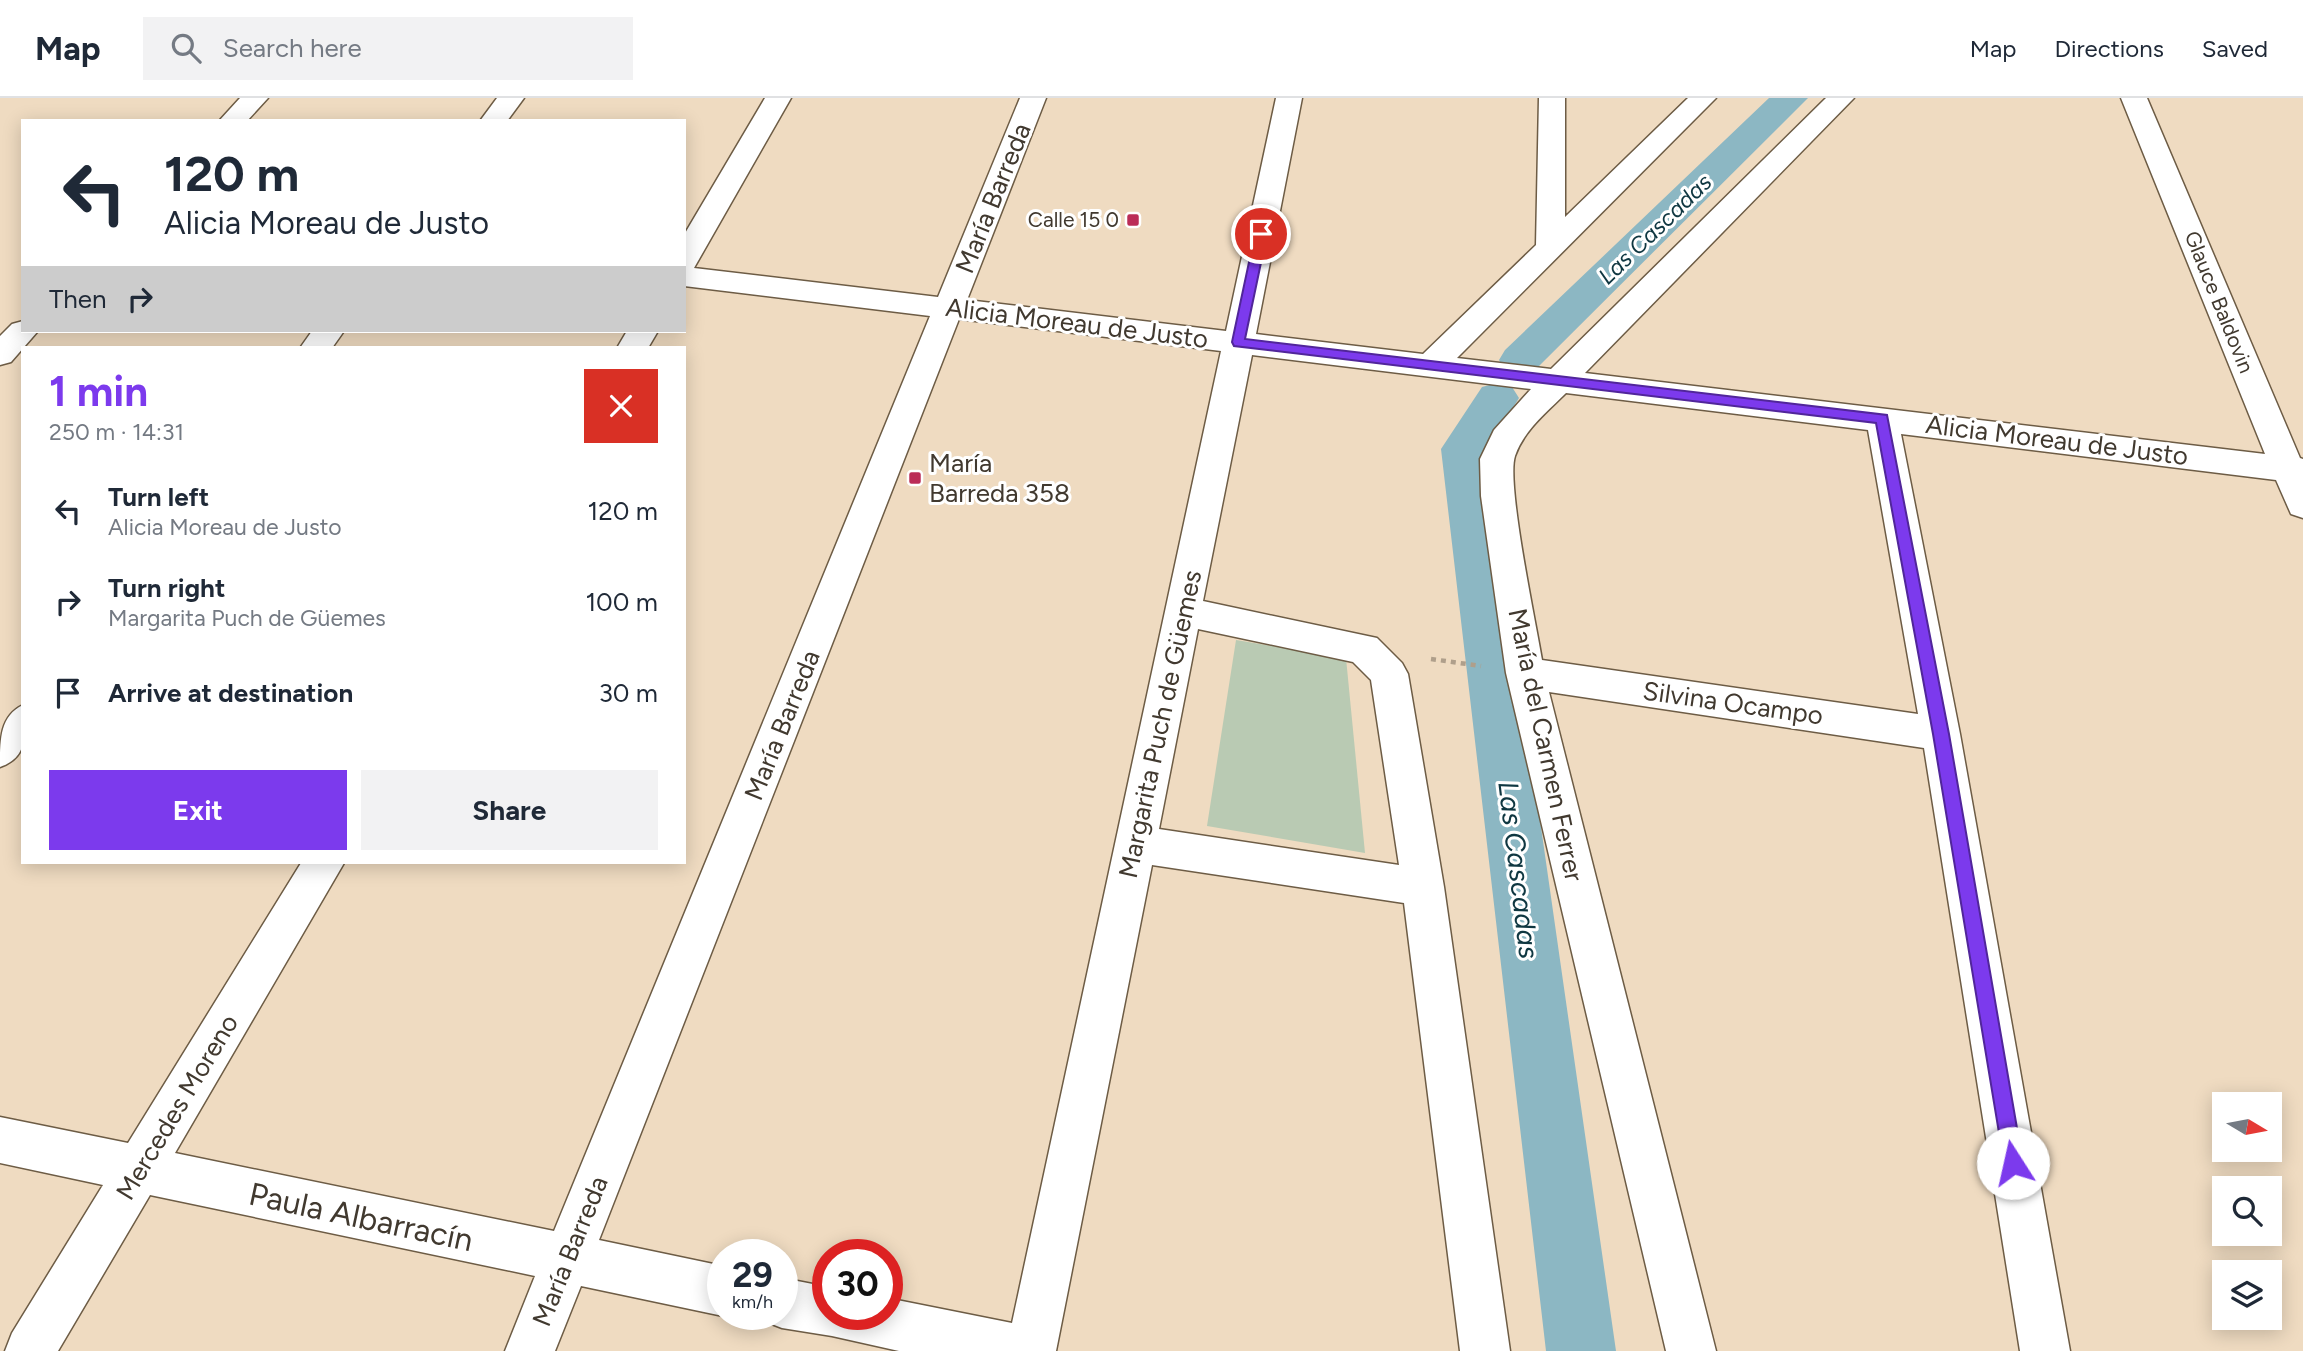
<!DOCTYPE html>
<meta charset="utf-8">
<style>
:root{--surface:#fff;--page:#f2f2f3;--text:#1f2937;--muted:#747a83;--line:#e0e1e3;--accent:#7c3aed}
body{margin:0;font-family:Figtree,sans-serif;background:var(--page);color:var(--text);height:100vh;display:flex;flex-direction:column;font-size:26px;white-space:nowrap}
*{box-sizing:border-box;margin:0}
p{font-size:23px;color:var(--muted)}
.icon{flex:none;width:38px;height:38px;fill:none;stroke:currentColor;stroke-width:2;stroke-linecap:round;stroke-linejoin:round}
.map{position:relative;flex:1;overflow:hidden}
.drawer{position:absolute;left:21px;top:248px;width:665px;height:518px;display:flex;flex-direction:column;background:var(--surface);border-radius:0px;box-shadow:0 4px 18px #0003}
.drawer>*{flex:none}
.hud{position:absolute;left:21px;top:21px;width:665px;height:214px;border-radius:0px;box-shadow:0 4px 18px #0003;background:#fff;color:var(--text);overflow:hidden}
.needle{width:46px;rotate:100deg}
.fabs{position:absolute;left:2212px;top:994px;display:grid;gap:14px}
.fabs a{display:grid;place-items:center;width:70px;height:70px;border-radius:0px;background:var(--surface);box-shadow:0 4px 18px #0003;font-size:35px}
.speed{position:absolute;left:707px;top:1141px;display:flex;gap:14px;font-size:35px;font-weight:700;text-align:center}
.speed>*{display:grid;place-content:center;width:91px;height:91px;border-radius:50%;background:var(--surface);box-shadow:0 4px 18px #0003;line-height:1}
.speed small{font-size:18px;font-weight:400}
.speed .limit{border:10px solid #d22;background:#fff;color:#111}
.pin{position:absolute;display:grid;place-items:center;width:60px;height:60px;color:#fff;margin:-30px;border:4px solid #fff;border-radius:50%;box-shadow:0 2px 7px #0007}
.me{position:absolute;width:77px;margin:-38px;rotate:350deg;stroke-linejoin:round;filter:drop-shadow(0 0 5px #0008)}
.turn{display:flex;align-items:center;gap:24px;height:147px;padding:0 28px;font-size:32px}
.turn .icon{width:91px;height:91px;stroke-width:2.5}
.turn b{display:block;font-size:49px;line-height:60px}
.then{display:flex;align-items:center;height:66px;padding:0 28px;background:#0003;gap:14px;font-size:26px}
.round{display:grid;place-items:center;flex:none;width:74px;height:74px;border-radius:0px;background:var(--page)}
.summary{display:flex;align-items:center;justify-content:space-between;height:119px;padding:0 28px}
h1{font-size:42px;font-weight:700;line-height:52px;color:var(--accent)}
.cta{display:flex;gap:14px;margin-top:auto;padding:14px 28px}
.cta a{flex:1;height:80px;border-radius:0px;background:var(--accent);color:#fff;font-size:28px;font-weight:700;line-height:80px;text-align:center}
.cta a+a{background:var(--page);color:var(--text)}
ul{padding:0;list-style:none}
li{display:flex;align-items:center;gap:21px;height:91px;padding:0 28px}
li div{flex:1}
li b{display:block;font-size:26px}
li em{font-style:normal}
header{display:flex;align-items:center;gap:42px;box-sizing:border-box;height:98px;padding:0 35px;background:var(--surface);border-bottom:2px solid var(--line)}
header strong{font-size:33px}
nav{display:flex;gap:38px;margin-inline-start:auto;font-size:24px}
.search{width:490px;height:63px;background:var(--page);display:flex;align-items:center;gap:18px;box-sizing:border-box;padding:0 24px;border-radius:0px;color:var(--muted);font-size:26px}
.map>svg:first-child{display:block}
.green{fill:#b9cab3}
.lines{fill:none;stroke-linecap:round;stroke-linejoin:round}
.canal{fill:#8cb7c3;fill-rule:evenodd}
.minor-casing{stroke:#6d5c45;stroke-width:3}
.path{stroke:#af9f8b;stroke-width:4.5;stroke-dasharray:5 5;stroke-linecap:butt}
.minor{fill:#fff;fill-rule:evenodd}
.route{fill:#7c3aed;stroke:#51269a;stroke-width:2}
.poi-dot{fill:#bb2c57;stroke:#fff;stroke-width:2.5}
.labels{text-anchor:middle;stroke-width:6;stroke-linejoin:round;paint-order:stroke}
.far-poi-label{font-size:21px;fill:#41392f;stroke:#fff;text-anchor:end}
.far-street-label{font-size:21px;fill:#41392f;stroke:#fff}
.far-water-label{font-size:23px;font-style:italic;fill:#0f3741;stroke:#fff}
.street-label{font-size:26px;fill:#41392f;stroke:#fff}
.poi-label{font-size:26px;fill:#41392f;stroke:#fff;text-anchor:start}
.water-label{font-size:28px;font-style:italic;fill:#0f3741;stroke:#fff}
.near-street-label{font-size:32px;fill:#41392f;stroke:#fff}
</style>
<header>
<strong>Map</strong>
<div class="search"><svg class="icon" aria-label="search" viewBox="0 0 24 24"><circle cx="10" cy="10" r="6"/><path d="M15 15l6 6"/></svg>Search here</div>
<nav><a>Map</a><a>Directions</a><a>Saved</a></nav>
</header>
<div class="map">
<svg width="2303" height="1253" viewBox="0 0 2303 1253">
<rect width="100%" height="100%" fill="#efdbc1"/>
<path class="green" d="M 1236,542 L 1346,560 L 1365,755 L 1207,728 Z"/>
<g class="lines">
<path class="canal" d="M 1769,0 L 1808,0 L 1535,272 L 1520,277 L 1505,272 L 1499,262 L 1505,252 Z
M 1497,285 L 1512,289 L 1519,300 L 1487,352 L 1616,1253 L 1546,1253 L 1441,351 L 1482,289 Z"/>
<defs>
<path id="minor" d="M 240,0 L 268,0 L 247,23 L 219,23 Z
M 497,0 L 524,0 L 507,23 L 480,23 Z
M 765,0 L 791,0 L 694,170 L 938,199 L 1020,0 L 1046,0 L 967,202 L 1226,233 L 1276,0 L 1302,0 L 1256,236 L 1423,256 L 1536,147 L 1539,0 L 1565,0 L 1565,119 L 1688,0 L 1716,0 L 1457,260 L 1551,271 L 1826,0 L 1854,0 L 1585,275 L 2265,356 L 2121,0 L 2147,0 L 2300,360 L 2303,361 L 2303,420 L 2291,416 L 2276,382 L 1901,336 L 1960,636 L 2070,1253 L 2020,1253 L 1924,650 L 1549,594 L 1716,1253 L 1666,1253 L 1506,575 L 1481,398 L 1480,361 L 1494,332 L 1531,291 L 1252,257 L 1203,503 L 1377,540 L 1402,565 L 1408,576 L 1444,789 L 1510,1253 L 1460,1253 L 1404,805 L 1152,767 L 1056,1253 L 899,1253 L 832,1238 L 782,1230 L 764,1223 L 762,1216 L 782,1216 L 782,1180 L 828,1189 L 828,1216 L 887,1216 L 887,1200 L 1012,1225 L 1221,253 L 959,221 L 599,1142 L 723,1168 L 723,1216 L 727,1216 L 723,1218 L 581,1188 L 555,1253 L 505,1253 L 535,1178 L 150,1097 L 58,1253 L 5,1253 L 12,1235 L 103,1087 L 0,1065 L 0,1019 L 128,1045 L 301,765 L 344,765 L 175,1055 L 554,1133 L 930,218 L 684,188 L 684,137 ZM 1566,295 L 1868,332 L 1918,616 L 1542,562 C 1536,525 1506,385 1515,358 C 1524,332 1547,314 1566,295 ZM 1198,531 L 1353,564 L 1371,582 L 1399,767 L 1159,731 Z
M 23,223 L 23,233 L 38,233 L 11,264 L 0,267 L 0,238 L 12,226 Z
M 312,233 L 344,233 L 332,250 L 300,250 Z
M 627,233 L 658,233 L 648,250 L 617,250 Z
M 23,607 C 23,635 31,658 0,669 C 0,641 0,618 23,607 Z"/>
</defs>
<use href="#minor" class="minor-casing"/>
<path class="path" d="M 1431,561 L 1481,568"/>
<use href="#minor" class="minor"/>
</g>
<path class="route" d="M 1261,132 L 1267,136 L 1245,241 L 1887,317 L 1949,636 L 2023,1065 L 2020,1072 L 2013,1075 L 2006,1072 L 2004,1065 L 1933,636 L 1876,325 L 1234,248 L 1232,244 L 1255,136 Z"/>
<g class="poi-dot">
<rect x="1126" y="115" width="14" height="14" rx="3.5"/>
<rect x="908" y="373" width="14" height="14" rx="3.5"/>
</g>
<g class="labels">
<g class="far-poi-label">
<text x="1119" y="129">Calle 15 0</text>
</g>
<g class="far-street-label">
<text transform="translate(2219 204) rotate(68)" y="7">Glauce Baldovin</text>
</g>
<g class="far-water-label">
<text transform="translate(1655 131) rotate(-44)" y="8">Las Cascadas</text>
</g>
<g class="street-label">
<text transform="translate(993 100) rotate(-68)" y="9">María Barreda</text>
<text transform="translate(1077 225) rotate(7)" y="9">Alicia Moreau de Justo</text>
<text transform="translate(2057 342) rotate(7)" y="9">Alicia Moreau de Justo</text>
<text transform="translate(1733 605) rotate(8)" y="9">Silvina Ocampo</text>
<text transform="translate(1160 626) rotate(-78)" y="9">Margarita Puch de Güemes</text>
<text transform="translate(782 627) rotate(-68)" y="9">María Barreda</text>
<text transform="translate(1546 647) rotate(78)" y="9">María del Carmen Ferrer</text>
<text transform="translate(177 1009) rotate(-59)" y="9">Mercedes Moreno</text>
<text transform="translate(570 1153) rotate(-68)" y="9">María Barreda</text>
</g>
<g class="poi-label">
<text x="929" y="374">María<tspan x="929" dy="30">Barreda 358</tspan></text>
</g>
<g class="water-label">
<text transform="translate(1519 772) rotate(83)" y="10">Las Cascadas</text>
</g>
<g class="near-street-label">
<text transform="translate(361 1119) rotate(12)" y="11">Paula Albarracín</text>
</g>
</g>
</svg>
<div class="fabs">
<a><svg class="needle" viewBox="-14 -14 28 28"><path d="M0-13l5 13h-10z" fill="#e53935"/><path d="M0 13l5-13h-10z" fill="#747a83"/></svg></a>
<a><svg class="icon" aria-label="search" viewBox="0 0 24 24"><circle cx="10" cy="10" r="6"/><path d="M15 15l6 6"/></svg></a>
<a><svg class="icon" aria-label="layers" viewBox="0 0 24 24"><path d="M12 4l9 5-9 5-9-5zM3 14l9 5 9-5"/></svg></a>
</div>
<div class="speed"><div>29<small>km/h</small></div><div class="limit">30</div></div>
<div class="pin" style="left:1261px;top:136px;background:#d93025"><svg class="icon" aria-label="arrive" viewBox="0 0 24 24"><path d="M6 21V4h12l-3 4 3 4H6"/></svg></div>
<svg class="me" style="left:2013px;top:1065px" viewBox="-20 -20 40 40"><circle r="19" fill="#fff"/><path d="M0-13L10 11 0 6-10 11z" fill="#7c3aed"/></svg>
<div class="hud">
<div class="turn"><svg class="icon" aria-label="left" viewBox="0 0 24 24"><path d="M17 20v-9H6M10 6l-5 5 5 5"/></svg><div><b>120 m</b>Alicia Moreau de Justo</div></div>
<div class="then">Then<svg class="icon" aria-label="right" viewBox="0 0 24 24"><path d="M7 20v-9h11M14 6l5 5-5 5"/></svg></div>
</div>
<section class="drawer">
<div class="summary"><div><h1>1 min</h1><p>250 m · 14:31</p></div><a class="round" style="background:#d93025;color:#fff"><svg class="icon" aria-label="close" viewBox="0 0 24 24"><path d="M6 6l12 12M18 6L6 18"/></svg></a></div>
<ul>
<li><svg class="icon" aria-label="left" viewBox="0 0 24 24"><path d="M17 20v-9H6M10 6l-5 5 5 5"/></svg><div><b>Turn left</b><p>Alicia Moreau de Justo</p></div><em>120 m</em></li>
<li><svg class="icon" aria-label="right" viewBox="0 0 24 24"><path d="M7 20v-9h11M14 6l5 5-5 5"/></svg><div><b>Turn right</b><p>Margarita Puch de Güemes</p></div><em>100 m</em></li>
<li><svg class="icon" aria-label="arrive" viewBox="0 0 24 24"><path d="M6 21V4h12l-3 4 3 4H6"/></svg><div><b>Arrive at destination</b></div><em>30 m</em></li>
</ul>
<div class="cta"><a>Exit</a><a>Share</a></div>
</section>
</div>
